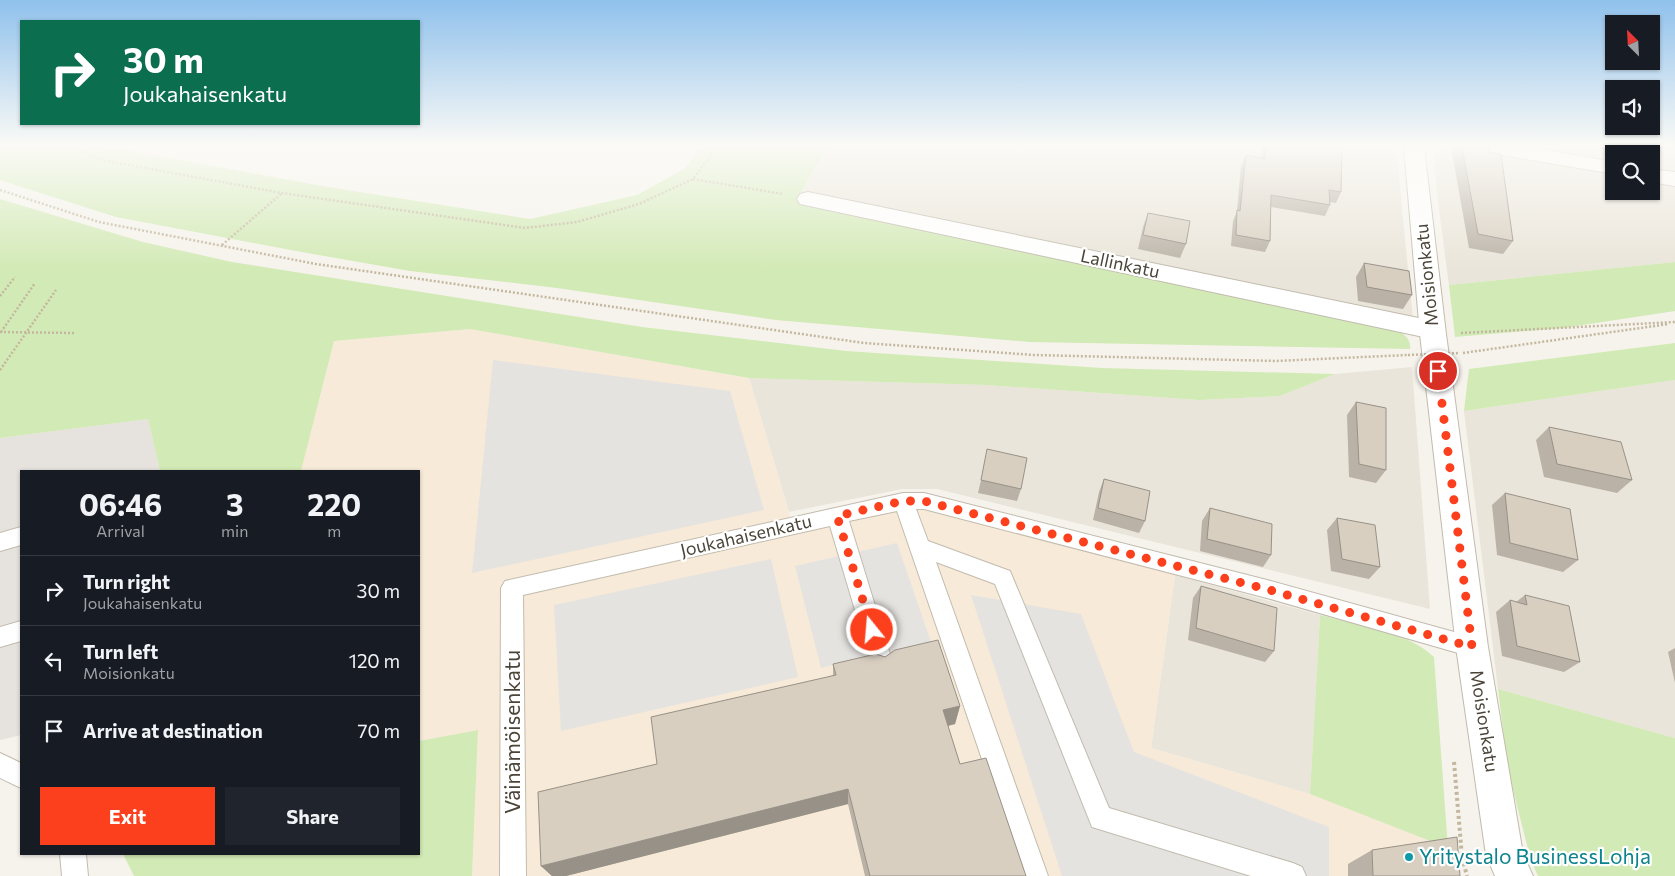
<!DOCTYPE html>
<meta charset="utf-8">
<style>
:root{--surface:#171b24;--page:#20242c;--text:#f1f3f6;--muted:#9ea1a6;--line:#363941;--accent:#fc3f1d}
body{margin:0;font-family:Commissioner,sans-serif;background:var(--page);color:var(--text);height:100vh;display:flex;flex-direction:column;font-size:19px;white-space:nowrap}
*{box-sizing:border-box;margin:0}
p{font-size:16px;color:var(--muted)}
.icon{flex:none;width:28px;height:28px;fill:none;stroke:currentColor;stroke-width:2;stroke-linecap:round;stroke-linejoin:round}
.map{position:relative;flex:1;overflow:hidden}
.drawer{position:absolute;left:20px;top:470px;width:400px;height:385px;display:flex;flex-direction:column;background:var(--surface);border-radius:0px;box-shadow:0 1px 4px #0004}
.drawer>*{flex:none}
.top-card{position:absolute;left:20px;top:20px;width:400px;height:105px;border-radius:0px;box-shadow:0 1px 4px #0004;background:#0b6e4f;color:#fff;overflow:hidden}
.needle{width:32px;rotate:336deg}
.controls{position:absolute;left:1605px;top:15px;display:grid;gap:10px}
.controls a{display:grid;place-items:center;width:55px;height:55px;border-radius:0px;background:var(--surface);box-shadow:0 1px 4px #0004;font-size:25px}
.pin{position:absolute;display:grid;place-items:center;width:42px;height:42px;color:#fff;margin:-21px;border:2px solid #fff;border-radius:50%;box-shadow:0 1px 5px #0007}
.me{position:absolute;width:55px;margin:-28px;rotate:343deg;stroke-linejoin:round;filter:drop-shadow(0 0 4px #0008)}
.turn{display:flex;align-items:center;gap:18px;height:105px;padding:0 20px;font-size:22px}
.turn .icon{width:65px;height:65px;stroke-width:2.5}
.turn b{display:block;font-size:35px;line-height:42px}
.eta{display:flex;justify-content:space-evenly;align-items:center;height:85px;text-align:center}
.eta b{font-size:30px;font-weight:700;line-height:35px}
.button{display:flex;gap:10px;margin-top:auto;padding:10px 20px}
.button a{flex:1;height:58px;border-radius:0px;background:var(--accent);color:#fff;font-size:20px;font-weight:700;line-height:58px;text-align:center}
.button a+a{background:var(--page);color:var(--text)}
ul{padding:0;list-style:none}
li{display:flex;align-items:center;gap:15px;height:70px;padding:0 20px;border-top:1px solid var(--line)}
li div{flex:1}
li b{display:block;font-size:19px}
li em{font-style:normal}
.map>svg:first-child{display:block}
.residential{fill:#eae5da}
.commercial{fill:#f7ead8}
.industrial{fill:#e6e2dd}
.green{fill:#d2eab5}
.parking{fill:#e5e3e0}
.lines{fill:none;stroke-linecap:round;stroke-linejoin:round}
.service-casing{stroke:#c2bbae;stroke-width:2}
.minor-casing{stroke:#c2bbae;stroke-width:2}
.tertiary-casing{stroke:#c2bbae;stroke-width:2}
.path-far1{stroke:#c4b79f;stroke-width:2.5;stroke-dasharray:2 2;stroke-linecap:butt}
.path{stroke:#c4b79f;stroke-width:4;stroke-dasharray:3 3;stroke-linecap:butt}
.service{fill:#fff;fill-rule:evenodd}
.minor{fill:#fff;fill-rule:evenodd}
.tertiary{fill:#fff;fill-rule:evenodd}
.path-bridge{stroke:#c4b79f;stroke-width:2.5;stroke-dasharray:2 2;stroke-linecap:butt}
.wall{fill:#bab2a6}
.shaded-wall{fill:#979187}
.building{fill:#d8cfc1;stroke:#979187}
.route{stroke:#fc3f1d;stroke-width:9;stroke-dasharray:0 16.2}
.culture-dot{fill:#0f9aa8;stroke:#fff;stroke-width:2}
.labels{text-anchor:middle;stroke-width:4.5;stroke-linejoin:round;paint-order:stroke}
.street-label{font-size:18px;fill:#4b4439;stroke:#fff}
.near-street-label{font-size:21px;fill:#4b4439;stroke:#fff}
.near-culture-label{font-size:21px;fill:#0d838f;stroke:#fff;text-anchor:start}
</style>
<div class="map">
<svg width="1675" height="876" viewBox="0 0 1675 876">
<rect width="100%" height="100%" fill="#f6f3ec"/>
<path class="residential" d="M 828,147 L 1396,147 L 1413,320 L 802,192 Z
M 1457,147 L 1614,174 L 1614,191 L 1651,191 L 1651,180 L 1675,184 L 1675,262 L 1449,285 L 1437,194 L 1433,148 Z
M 1521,147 L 1675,147 L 1675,174 L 1651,170 L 1651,154 L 1614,154 L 1614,163 Z
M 1412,367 L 1430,609 L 937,489 L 902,489 L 789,512 L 749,378 L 986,385 L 1199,400 L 1280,396 L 1335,374 Z
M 1675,380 L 1675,738 L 1498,689 L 1464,411 Z
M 1175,575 L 1320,615 L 1310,794 L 1151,748 Z"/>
<path class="commercial" d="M 470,329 L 749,378 L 794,530 L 901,510 L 933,510 L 1175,575 L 1151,748 L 1310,794 L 1448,848 L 1454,876 L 472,876 L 478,730 L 419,741 L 419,471 L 301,471 L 334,341 Z"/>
<path class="industrial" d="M 148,419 L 160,471 L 21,471 L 21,735 L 0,740 L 0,438 Z"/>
<path class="green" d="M 0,147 L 109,147 L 328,187 L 530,219 L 637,195 L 684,169 L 701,147 L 828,147 L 802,191 L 810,206 L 1394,328 C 1403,334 1411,337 1410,349 L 1030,342 L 776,320 L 557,288 L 410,271 L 296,251 L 116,217 L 0,180 Z
M 0,199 L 143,242 L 232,262 L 642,327 L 846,351 L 1102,368 L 1335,374 L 1280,396 L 1199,400 L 986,385 L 749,378 L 470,329 L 334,341 L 301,471 L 160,471 L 148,419 L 0,438 Z
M 1675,262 L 1675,311 L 1563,328 L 1455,337 L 1449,285 Z
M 1675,343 L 1675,380 L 1464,411 L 1469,369 Z
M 1320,615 C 1357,625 1405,630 1434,657 L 1448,848 L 1310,794 Z
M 1498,689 L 1675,738 L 1675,876 L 1538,876 L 1531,861 L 1508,770 Z
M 478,730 L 472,876 L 134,876 L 123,854 L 419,854 L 419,741 Z"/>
<path class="parking" d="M 493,360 L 730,391 L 764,510 L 472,573 Z
M 897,543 L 931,642 L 821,668 L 795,566 Z
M 771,559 L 798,677 L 561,731 L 554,605 Z
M 971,595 L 1081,614 L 1134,752 L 1329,827 L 1329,876 L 1062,876 Z"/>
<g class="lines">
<defs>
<path id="service" d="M 903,493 L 924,493 L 1267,580 L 1472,637 L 1480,640 L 1483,647 L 1480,654 L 1472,657 L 1267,598 L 924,509 L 916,509 L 928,541 L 1010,571 L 1109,808 L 1293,863 L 1302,867 L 1306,876 L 1251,876 L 1092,827 L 995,584 L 936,562 L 1048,876 L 1022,876 L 897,511 L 849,521 L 893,664 L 890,671 L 882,675 L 874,671 L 871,664 L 830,526 L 523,595 L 526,876 L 500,876 L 501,588 L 505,581 Z
M 21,527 L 21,545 L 0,551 L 0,533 Z
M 21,621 L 21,641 L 0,647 L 0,627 Z
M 0,753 L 21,763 L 21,788 L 0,778 Z
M 60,854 L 86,854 L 88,876 L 62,876 Z"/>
<path id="minor" d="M 1480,147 L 1528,147 L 1614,162 L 1614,174 L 1490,153 L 1483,151 Z
M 1651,169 L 1675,172 L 1675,186 L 1651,182 Z
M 808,192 L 1433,321 L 1442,324 L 1445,330 L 1442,336 L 1433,339 L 800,204 L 797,199 L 800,194 Z"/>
<path id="tertiary" d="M 1404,147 L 1424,147 L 1446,334 L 1488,647 L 1523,854 L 1533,876 L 1495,876 L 1486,855 L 1456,647 L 1420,334 Z"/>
</defs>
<use href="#service" class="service-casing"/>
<use href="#minor" class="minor-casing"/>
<use href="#tertiary" class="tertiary-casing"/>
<path class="path-far1" d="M 71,147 L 102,160 L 282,193 L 525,228 L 577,222 L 639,204 L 693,179 L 717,147
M 693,179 L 783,194
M 0,190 L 99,222 L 316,264 L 864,343 L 1034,355 L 1276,361 L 1407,355
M 222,245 L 281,194
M 0,296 L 15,277
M 0,332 L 74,333
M 1,332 L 35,283
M 1461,333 L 1675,322
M 1463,353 L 1669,324
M 0,370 L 56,290"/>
<path class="path" d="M 1454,762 L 1462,857 L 1467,876"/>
<use href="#service" class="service"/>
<use href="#minor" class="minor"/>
<use href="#tertiary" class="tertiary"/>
<path class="path-bridge" d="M 1408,355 L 1460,353"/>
</g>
<path class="wall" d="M 1262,147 L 1342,147 L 1341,192 L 1336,203 L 1330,202 L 1330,205 L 1325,216 L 1271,207 L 1270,241 L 1265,252 L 1231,246 L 1233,221 L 1237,211 L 1241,166 L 1246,155 L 1261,158 Z
M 1451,147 L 1489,147 L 1513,241 L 1503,254 L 1469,248 Z
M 1148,213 L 1186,244 L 1180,258 L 1138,249 L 1143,227 Z
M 1364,263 L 1412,295 L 1403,309 L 1358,301 L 1356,277 Z
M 1356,402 L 1386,470 L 1376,483 L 1349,477 L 1347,415 Z
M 1549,427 L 1632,480 L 1617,493 L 1544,477 L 1536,440 Z
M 1104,479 L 1145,521 L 1139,533 L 1093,520 L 1099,492 Z
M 981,480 L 1021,489 L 1017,501 L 978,493 Z
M 1505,493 L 1578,560 L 1563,572 L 1497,555 L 1492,505 Z
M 1210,508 L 1271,555 L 1263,567 L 1200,551 L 1202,521 Z
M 1337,518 L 1380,567 L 1369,579 L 1331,571 L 1327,530 Z
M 1201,586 L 1274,651 L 1265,662 L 1188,640 L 1193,598 Z
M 1525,595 L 1580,662 L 1564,672 L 1502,656 L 1496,612 L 1510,600 L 1516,602 Z
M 1675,648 L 1675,683 L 1668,652 Z
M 833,664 L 960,706 L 955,724 L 948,726 L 960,764 L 1026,876 L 865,876 L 848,804 L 566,876 L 552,876 L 541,866 L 657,764 L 833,675 Z
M 1372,850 L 1460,876 L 1348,876 L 1348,864 Z"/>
<path class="shaded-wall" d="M 960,706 L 955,724 L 939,728 L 943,710 Z
M 848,789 L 848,804 L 566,876 L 552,876 L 541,866 Z"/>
<path class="building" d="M 1266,147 L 1342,147 L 1341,192 L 1329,190 L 1330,205 L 1271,195 L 1270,241 L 1236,235 L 1237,210 L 1240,211 L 1246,155 L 1265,159 Z
M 1462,147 L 1489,147 L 1490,152 L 1501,154 L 1513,241 L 1478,234 Z
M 1148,213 L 1190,221 L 1186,244 L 1143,235 Z
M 1364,263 L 1409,271 L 1412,295 L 1367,287 Z
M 1356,402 L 1386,408 L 1386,470 L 1359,464 Z
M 1549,427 L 1621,442 L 1632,480 L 1557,464 Z
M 987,449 L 1027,458 L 1021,489 L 981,480 Z
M 1104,479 L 1150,491 L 1145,521 L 1098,508 Z
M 1505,493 L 1570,509 L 1578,560 L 1510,543 Z
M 1210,508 L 1272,524 L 1271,555 L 1207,539 Z
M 1337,518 L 1375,525 L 1380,567 L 1342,559 Z
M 1201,586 L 1277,608 L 1274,651 L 1196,628 Z
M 1525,595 L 1569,606 L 1580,662 L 1517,646 L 1510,600 L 1527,605 Z
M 938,640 L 960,706 L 943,710 L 960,764 L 986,758 L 1026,876 L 870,876 L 848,789 L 541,866 L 538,792 L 657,764 L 651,717 L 836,675 L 833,664 L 876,654 L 885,657 L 895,650 Z
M 1457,837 L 1460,876 L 1373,876 L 1372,850 Z"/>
<linearGradient id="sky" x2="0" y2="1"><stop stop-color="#8fc1ec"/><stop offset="0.54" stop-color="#fbfaf6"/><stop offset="1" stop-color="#fbfaf6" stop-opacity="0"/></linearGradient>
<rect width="1675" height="270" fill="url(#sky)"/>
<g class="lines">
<path class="route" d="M 872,630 L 837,516 L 903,501 L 924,501 L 1266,589 L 1472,647 L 1438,371"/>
</g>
<circle class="culture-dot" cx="1409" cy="857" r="5"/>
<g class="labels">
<g class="street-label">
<text transform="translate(1120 264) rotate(12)" y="6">Lallinkatu</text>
<text transform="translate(1427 275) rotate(-96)" y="6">Moisionkatu</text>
<text transform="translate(746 536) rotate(-13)" y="6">Joukahaisenkatu</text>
<text transform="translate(1484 721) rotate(81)" y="6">Moisionkatu</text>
</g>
<g class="near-street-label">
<text transform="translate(513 732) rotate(-90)" y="7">Väinämöisenkatu</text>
</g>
<g class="near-culture-label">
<text x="1419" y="864">Yritystalo BusinessLohja</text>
</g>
</g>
</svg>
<div class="controls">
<a><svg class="needle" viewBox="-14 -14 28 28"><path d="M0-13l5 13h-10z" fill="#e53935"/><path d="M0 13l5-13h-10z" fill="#9ea1a6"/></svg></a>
<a><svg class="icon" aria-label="sound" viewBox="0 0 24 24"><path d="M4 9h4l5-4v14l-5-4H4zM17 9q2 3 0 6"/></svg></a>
<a><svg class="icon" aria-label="search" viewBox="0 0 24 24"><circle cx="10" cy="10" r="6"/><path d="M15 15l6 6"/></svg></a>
</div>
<div class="pin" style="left:1438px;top:371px;background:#d93025"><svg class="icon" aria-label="arrive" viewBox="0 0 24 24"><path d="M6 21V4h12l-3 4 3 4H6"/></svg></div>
<svg class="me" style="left:872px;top:630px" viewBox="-20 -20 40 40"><circle r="17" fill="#fc3f1d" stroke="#fff" stroke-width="3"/><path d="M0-11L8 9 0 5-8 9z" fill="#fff"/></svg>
<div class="top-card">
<div class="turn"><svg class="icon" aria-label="right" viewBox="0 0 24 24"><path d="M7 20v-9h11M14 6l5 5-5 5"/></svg><div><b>30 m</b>Joukahaisenkatu</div></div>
</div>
<section class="drawer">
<div class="eta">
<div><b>06:46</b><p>Arrival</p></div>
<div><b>3</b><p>min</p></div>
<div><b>220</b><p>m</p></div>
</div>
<ul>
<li><svg class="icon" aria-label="right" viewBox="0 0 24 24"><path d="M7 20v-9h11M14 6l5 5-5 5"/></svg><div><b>Turn right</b><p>Joukahaisenkatu</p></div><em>30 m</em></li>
<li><svg class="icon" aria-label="left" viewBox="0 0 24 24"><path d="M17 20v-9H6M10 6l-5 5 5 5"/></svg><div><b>Turn left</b><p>Moisionkatu</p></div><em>120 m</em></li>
<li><svg class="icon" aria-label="arrive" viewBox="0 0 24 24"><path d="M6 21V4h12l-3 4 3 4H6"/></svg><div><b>Arrive at destination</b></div><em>70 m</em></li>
</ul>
<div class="button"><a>Exit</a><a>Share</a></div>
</section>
</div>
